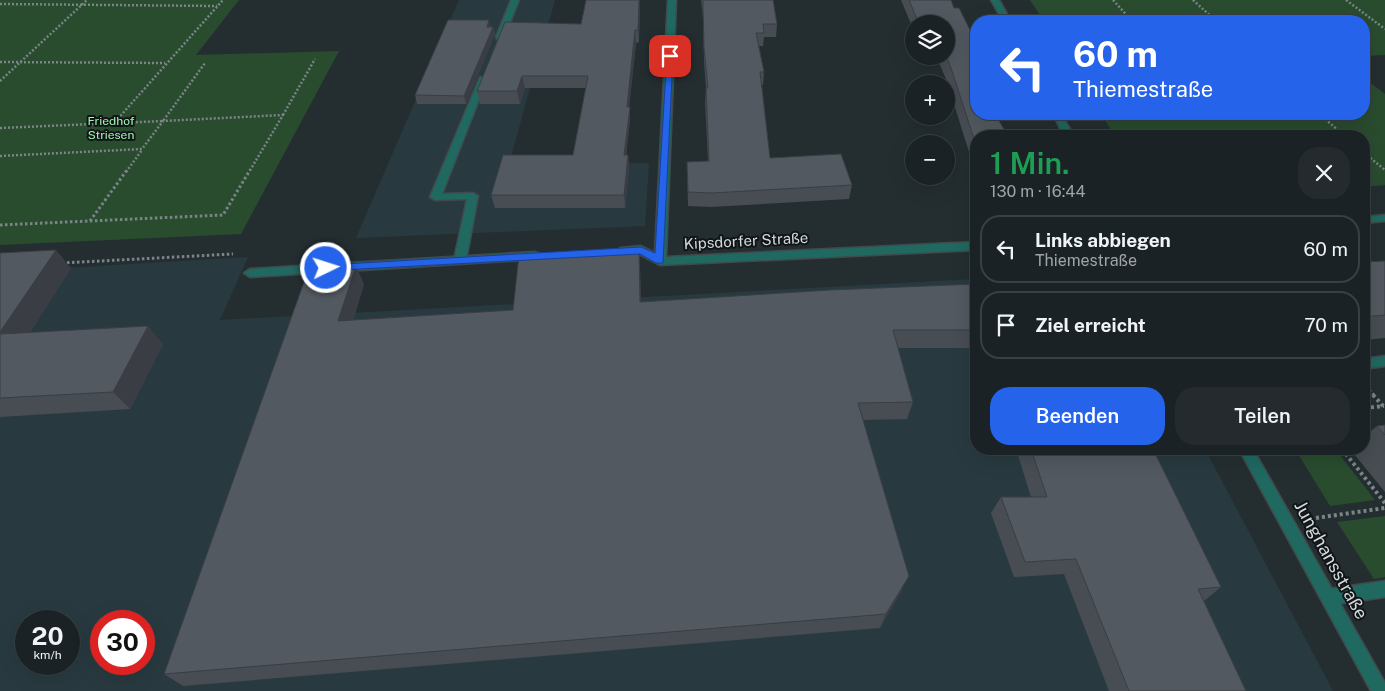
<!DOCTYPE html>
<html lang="de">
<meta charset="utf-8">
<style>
:root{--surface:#1b2225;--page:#242a2d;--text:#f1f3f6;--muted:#a0a4a7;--line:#393f42;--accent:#2563eb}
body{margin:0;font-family:"Public Sans",sans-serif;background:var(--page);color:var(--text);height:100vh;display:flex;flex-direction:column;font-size:19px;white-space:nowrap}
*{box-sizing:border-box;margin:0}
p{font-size:16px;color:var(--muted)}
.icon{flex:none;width:28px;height:28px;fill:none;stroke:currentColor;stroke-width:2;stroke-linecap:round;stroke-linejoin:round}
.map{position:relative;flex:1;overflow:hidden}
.sheet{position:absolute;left:970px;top:130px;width:400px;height:325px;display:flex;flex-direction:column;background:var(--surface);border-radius:20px;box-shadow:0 5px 20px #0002,0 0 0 1px var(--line)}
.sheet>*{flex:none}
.top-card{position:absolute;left:970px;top:15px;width:400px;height:105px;border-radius:20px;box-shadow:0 5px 20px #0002,0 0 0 1px var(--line);background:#2563eb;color:#fff;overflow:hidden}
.fabs{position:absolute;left:905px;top:15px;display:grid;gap:10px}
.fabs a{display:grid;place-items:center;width:50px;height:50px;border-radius:50%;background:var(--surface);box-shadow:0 5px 20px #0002,0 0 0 1px var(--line);font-size:25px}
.speed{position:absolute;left:15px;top:610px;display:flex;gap:10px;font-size:25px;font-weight:700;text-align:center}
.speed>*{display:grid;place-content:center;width:65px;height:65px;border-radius:50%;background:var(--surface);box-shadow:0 5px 20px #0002,0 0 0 1px var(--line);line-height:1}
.speed small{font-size:12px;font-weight:400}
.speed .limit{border:8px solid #d22;background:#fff;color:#111}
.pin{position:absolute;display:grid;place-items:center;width:42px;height:42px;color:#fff;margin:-21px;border-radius:10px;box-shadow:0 2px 8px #0006}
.me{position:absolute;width:55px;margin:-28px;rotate:86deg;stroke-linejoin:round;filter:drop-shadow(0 0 4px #0008)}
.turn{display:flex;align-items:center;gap:18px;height:105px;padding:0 20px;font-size:22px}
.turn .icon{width:65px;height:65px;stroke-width:2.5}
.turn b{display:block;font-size:35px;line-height:42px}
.round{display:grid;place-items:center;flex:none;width:52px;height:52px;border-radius:20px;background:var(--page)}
.head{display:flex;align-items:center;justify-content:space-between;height:85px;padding:0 20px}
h1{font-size:30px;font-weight:600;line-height:38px;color:#1e9e55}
.action{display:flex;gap:10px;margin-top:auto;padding:10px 20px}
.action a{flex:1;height:58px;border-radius:20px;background:var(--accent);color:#fff;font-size:20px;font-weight:600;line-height:58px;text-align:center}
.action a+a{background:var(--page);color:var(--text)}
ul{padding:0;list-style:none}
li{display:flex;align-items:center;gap:15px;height:68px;margin:0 10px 8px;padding:0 10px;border:2px solid var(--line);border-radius:20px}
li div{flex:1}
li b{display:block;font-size:19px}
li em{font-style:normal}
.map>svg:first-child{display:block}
.built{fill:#283a40;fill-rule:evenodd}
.green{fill:#294c2f}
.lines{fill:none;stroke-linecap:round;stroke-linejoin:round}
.service-casing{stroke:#404a4c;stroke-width:3}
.minor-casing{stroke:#404a4c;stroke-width:3}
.path-far2{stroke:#7b8486;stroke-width:2.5;stroke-dasharray:2 2;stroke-linecap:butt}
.path-far1{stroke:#7b8486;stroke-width:3;stroke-dasharray:2.5 2.5;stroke-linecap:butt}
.path{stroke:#7b8486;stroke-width:4;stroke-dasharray:3 3;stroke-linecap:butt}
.service{fill:#1f6960;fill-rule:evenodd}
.minor{fill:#1f6960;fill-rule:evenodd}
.wall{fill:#474d53}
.shaded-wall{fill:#3a3e44}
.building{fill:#535961;stroke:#3a3e44}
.route{fill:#2563eb;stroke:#184099}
.labels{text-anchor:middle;stroke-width:4;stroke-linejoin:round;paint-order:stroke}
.far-park-label{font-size:12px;fill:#9ff7ae;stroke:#111517}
.street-label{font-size:15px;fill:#d3dadc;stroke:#111517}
.near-street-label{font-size:18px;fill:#d3dadc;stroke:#111517}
</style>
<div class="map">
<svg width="1385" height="691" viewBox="0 0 1385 691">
<rect width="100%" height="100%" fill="#242e31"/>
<path class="built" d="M 459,0 L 555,0 L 509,163 L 649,163 L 645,226 L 356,238 Z
M 248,257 L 220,320 L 976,279 L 976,449 L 1205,449 L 1333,691 L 0,691 L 0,272 ZM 26,621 L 69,621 L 69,664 L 26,664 ZM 101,621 L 144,621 L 144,664 L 101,664 Z"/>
<path class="green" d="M 0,0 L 239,0 L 196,55 L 339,51 L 241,234 L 0,245 Z
M 1030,0 L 1385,0 L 1385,55 L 1364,56 L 1364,21 L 1044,21 Z
M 1364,78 L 1385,94 L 1385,185 L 1364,187 L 1364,136 L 1115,136 L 1101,114 L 1364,114 Z
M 1295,449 L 1335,449 L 1375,500 L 1330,506 Z
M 1385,516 L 1385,577 L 1374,579 L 1337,522 Z"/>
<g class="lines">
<defs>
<path id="service" d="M 511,0 L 519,0 L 504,37 L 497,39 L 496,37 Z
M 480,77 L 487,79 L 442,194 L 473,193 L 478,196 L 466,260 L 460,264 L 454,260 L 467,199 L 435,200 L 430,197 Z
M 1385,356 L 1385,366 L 1364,369 L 1364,359 Z
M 1385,581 L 1385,597 L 1329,605 L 1323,602 L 1321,597 L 1323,592 L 1329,589 Z"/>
<path id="minor" d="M 668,0 L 676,0 L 666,257 L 976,242 L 976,250 L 660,265 L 639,254 L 620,254 L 618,251 L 620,248 L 641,246 L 655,253 Z
M 991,0 L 999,0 L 1011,21 L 1003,21 Z
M 1053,114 L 1061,114 L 1074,136 L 1064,136 Z
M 1385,215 L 1385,221 L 1364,223 L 1364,217 Z
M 534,252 L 538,253 L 540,256 L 538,259 L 250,277 L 244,273 L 250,269 Z
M 1239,449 L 1253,449 L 1385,683 L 1385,691 L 1371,691 Z"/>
</defs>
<use href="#service" class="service-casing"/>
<use href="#minor" class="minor-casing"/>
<path class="path-far2" d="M 1113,0 L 1132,21
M 1193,0 L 1216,21
M 1346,0 L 1385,29
M 0,4 L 217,6
M 0,62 L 165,63
M 0,81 L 87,0
M 1319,114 L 1345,136
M 283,115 L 315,59
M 115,122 L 223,0
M 0,128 L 163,121 L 205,63
M 1364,153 L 1385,170
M 0,156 L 142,149 L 163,121 L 283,115 L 249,172
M 126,172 L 142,150"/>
<path class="path-far1" d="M 90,221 L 127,170
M 0,225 L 223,215 L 250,170
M 62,263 L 233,254
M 1369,390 L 1375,396"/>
<path class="path" d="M 1373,395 L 1385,408
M 1365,408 L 1384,406
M 1342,449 L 1385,503
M 1316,518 L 1385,508"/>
<use href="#service" class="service"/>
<use href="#minor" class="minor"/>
</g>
<path class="wall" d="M 640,0 L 639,42 L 636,43 L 629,107 L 630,119 L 626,155 L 628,155 L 629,168 L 625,208 L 495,208 L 491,195 L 573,155 L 586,88 L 525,88 L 520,104 L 480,104 L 477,91 L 581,24 Z
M 701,0 L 773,0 L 777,24 L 776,37 L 764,37 L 763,46 L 759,46 L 764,72 L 763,85 L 762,85 L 770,158 L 852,185 L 849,199 L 711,207 L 688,206 L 687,162 L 708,161 L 705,102 L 706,88 L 704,61 L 703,18 Z
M 901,0 L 951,0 L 976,114 L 999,114 L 998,116 L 996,116 L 976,136 L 976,174 L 946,79 L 936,56 L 946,56 L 946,24 L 914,24 L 914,31 Z
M 490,27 L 493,27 L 495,34 L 466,104 L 417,104 L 415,95 Z
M 639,249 L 641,302 L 976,284 L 976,348 L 898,348 L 913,402 L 907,419 L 863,420 L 902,590 L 880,628 L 183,686 L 164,674 L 364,284 L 353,320 L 513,310 Z
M 0,253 L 71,268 L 30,332 L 163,344 L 130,409 L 0,417 Z
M 1385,261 L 1385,338 L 1364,340 L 1364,262 Z
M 1385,425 L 1385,492 L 1350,449 L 1364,449 L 1364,437 L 1377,426 Z
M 1016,449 L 1153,449 L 1221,587 L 1204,601 L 1246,691 L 1109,691 L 1064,574 L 1014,577 L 991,513 L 1001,497 L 1031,497 Z"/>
<path class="shaded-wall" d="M 639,0 L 640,0 L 639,42 L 638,30 Z
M 489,20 L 491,28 L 487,27 Z
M 493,27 L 495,34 L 466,104 L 464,96 Z
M 635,30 L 636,43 L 628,119 L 627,107 Z
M 522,76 L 525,88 L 520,104 L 517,91 Z
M 630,107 L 630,119 L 625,168 L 624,155 Z
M 628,155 L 629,168 L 625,208 L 624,195 Z
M 639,249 L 640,267 L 642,320 L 640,302 Z
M 56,250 L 71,268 L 17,352 L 0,335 L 0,332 Z
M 356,266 L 364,284 L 348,339 L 338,321 Z
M 148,326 L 163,344 L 130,409 L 113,392 Z
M 909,576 L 902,590 L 880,628 L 886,614 Z"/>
<path class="building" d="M 586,0 L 639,0 L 638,30 L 635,30 L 627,107 L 630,107 L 624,155 L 628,155 L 624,195 L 491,195 L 503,155 L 573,155 L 588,76 L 522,76 L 517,91 L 477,91 L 505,22 L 581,24 Z
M 703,0 L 773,0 L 777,24 L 763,24 L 764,33 L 756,33 L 764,72 L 760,72 L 770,158 L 841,154 L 852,185 L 712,193 L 688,192 L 687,162 L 709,161 L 706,88 L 708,88 L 704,47 L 703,5 Z
M 909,0 L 951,0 L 954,8 L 959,8 L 975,40 L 976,40 L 976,114 L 995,114 L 1008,136 L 976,136 L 976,145 L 950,65 L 946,56 L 946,24 L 919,24 Z
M 448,20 L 489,20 L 487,27 L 493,27 L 464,96 L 415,95 Z
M 639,249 L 640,302 L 830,290 L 976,284 L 976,330 L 893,330 L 913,402 L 858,403 L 909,576 L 886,614 L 164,674 L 309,268 L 356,266 L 338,321 L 513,310 L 519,255 Z
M 56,250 L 0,332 L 0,253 Z
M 1385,261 L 1385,315 L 1364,317 L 1364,262 Z
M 148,326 L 113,392 L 0,398 L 0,334 Z
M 1385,425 L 1385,435 L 1377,426 Z
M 1031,449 L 1153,449 L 1221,587 L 1198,589 L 1246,691 L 1129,691 L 1076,559 L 1025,562 L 1001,497 L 1047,497 Z"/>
<path class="route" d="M 667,54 L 673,56 L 663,263 L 656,263 L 640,254 L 323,271 L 323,266 L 326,265 L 641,247 L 655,253 Z"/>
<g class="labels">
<g class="far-park-label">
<text x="111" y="125">Friedhof<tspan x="111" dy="14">Striesen</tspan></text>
</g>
<g class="street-label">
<text transform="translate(746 241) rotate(-3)" y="5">Kipsdorfer Straße</text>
</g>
<g class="near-street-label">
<text transform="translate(1331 560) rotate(61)" y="6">Junghansstraße</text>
</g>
</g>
</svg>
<div class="fabs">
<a><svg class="icon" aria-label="layers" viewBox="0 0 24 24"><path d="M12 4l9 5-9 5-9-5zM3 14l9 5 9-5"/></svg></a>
<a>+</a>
<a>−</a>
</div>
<div class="speed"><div>20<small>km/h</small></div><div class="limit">30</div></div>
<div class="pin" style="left:670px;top:56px;background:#d93025"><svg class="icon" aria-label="arrive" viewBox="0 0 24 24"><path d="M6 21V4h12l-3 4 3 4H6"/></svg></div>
<svg class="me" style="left:326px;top:268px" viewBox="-20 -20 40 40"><circle r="17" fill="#2563eb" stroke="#fff" stroke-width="3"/><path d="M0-11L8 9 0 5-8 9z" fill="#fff"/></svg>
<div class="top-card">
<div class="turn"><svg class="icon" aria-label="left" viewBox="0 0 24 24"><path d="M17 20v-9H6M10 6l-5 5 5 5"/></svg><div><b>60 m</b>Thiemestraße</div></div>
</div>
<section class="sheet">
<div class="head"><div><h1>1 Min.</h1><p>130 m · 16:44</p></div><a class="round"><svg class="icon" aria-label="close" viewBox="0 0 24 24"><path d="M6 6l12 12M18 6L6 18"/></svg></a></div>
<ul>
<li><svg class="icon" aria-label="left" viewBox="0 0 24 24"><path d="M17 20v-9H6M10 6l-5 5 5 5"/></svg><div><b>Links abbiegen</b><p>Thiemestraße</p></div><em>60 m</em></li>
<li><svg class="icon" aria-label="arrive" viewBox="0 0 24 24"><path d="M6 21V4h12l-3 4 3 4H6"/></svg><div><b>Ziel erreicht</b></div><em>70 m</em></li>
</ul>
<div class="action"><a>Beenden</a><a>Teilen</a></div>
</section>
</div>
